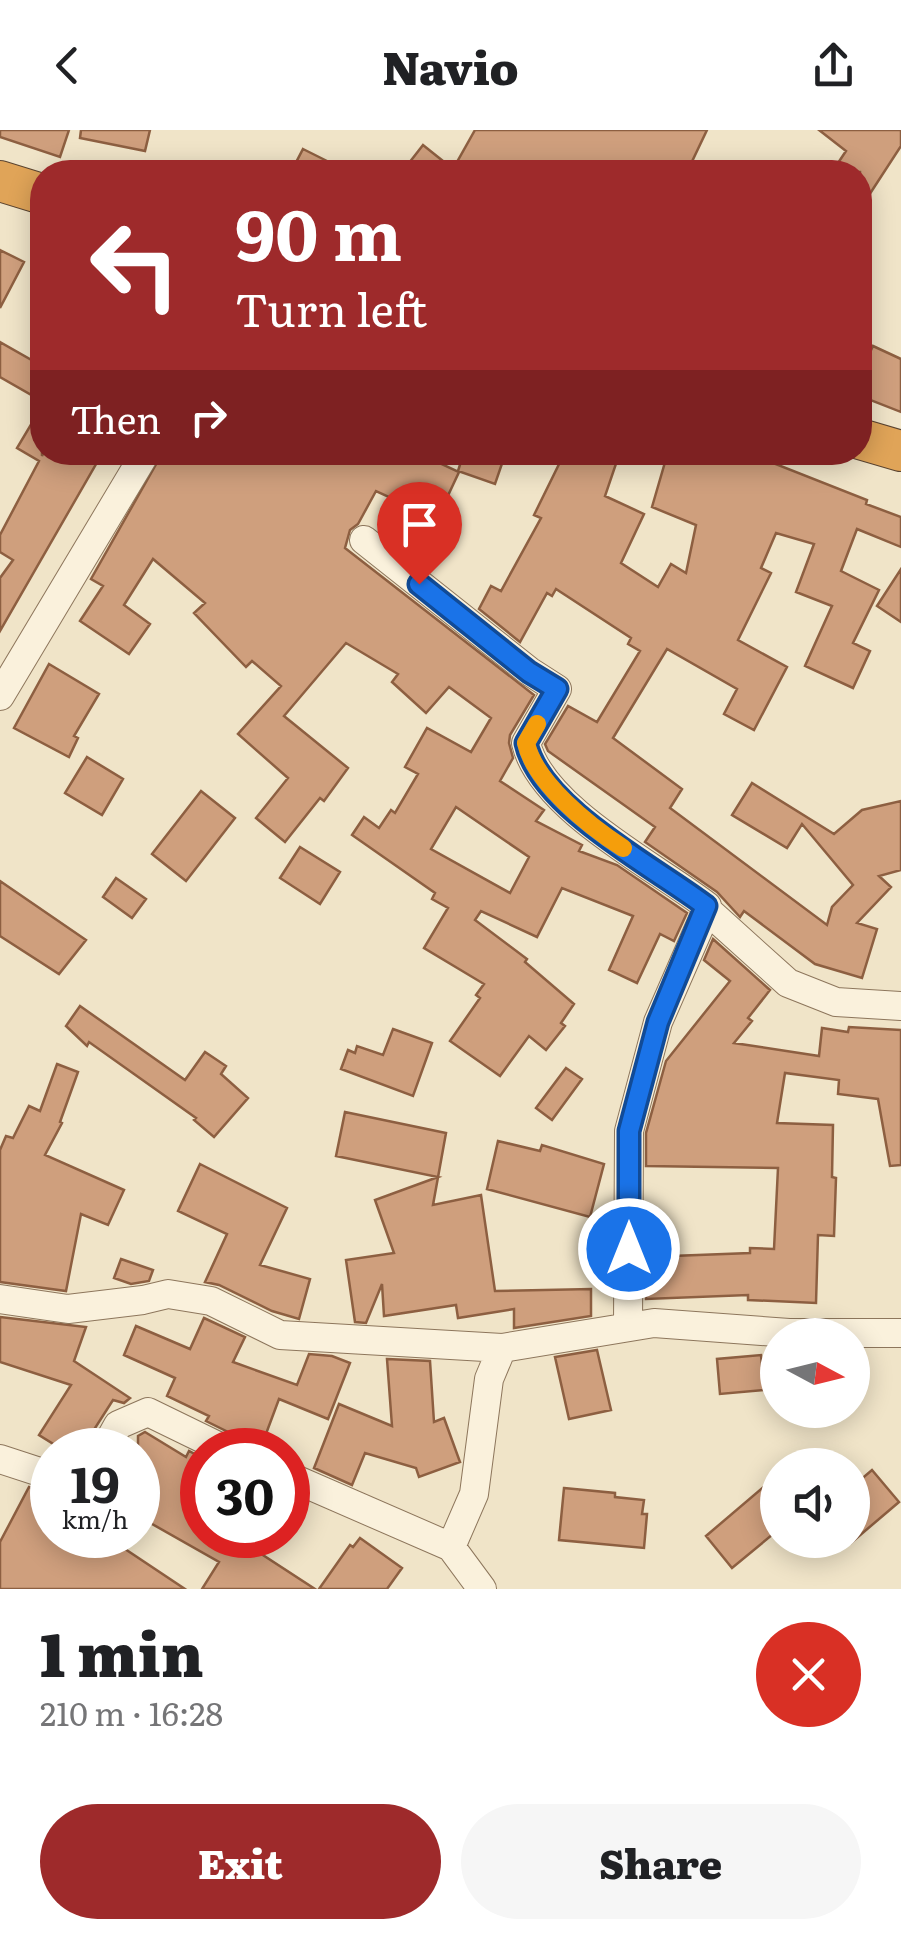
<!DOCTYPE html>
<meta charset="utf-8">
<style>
:root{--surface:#fff;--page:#f6f6f6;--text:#202124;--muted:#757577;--accent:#9e2a2b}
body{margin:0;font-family:Literata,serif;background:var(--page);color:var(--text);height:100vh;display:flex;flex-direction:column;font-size:38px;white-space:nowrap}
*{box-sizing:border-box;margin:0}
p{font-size:32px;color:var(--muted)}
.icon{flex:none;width:55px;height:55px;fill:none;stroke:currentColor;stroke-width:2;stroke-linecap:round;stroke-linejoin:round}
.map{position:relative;height:1459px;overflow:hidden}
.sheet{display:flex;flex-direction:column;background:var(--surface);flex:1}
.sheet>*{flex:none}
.guide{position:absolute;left:30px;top:30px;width:842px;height:305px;border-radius:40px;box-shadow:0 5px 25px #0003;background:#9e2a2b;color:#fff;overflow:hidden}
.needle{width:65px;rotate:97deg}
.buttons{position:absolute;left:760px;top:1188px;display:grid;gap:20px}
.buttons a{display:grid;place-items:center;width:110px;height:110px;border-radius:50%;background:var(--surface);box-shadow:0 5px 25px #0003;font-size:50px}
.speed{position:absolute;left:30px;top:1298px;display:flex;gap:20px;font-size:50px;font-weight:700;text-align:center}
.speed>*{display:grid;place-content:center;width:130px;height:130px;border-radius:50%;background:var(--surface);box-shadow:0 5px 25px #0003;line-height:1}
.speed small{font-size:25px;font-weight:400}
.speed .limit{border:15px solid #d22;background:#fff;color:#111}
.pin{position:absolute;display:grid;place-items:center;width:85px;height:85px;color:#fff;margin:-102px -42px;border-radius:50% 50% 50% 0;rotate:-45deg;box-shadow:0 0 10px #0007}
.pin .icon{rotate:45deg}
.me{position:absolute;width:110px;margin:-55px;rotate:0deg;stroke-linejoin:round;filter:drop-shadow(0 0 8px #0008)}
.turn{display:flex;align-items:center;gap:35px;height:210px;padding:0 40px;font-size:45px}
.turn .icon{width:130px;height:130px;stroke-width:2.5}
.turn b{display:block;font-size:70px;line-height:85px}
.then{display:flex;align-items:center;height:95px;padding:0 40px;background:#0003;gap:20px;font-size:38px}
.round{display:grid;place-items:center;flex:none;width:105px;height:105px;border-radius:52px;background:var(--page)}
.overview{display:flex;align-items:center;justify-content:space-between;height:170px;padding:0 40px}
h1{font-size:60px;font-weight:800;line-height:75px}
.primary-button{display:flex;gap:20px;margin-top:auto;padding:20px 40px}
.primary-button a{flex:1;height:115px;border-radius:60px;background:var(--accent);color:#fff;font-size:40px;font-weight:800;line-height:115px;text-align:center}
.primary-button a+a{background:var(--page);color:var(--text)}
header{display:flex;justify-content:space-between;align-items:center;height:130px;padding:0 40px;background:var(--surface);font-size:45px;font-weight:800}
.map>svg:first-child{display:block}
.building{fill:#cf9f7d;stroke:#8d5f41;stroke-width:2.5;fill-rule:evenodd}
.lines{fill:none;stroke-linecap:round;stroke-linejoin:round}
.minor-casing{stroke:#8d765c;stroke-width:30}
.highway-casing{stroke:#5b4430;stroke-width:42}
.minor{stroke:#faf1dc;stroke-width:28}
.highway{stroke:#e0a458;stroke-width:40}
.route-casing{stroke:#114b97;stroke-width:25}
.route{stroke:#1a73e8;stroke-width:18}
.slow{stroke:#f59e0b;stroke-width:18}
</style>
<header><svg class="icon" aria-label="back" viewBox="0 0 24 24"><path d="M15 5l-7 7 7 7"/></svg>Navio<svg class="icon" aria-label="share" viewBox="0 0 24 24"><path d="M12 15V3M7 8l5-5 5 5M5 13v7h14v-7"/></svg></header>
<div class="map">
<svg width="901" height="1459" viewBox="0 0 901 1459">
<rect width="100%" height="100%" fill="#f0e4c8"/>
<path class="building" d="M 0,0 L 69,0 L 60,27 L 0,7 Z
M 81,0 L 150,0 L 145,21 L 80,8 Z
M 475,0 L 707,0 L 687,42 L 402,42 L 423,15 L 453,39 Z
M 819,0 L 901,0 L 901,16 L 860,79 L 860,42 L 832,42 L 846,21 Z
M 303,19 L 349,42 L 291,42 Z
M 0,120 L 24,132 L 0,178 Z
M 0,212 L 42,236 L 42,271 L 0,247 Z
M 873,216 L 901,229 L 901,282 L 860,266 L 860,243 Z
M 42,276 L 42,326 L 44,322 L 103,322 L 0,501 L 0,448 L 13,430 L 0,422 L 0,405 L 39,331 L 17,318 Z
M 163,322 L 416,322 L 459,342 L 437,389 L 376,361 L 358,394 L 350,400 L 345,418 L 534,565 L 510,605 L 509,613 L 513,628 L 500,651 L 544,680 L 536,691 L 582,715 L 579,721 L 617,735 L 687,783 L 674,811 L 660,804 L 637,853 L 609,840 L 633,786 L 562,758 L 537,807 L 481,781 L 475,790 L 527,829 L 525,832 L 574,874 L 561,893 L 565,896 L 546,920 L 529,906 L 500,946 L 450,911 L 480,868 L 476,865 L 484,854 L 424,818 L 448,778 L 432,769 L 435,763 L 352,705 L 364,687 L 379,698 L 391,680 L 395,683 L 418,644 L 405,637 L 427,598 L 471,622 L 491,588 L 449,557 L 426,583 L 392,552 L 398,544 L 346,513 L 284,586 L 348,638 L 324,671 L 320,668 L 285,712 L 256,688 L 288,648 L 238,604 L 281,556 L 252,531 L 246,537 L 194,483 L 205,473 L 153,429 L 124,475 L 150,494 L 129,524 L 80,491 L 103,456 L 91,449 ZM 456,677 L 529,727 L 510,763 L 431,719 Z
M 464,322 L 506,322 L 495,354 L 458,341 Z
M 565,322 L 620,322 L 605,366 L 644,384 L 621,433 L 658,457 L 671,434 L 686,443 L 696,395 L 652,377 L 668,322 L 745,322 L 867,370 L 866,374 L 901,387 L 901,417 L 857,399 L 841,441 L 879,460 L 853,513 L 870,521 L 853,558 L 805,536 L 832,476 L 796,462 L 814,414 L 776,403 L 761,438 L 771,443 L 738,510 L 787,537 L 754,600 L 724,584 L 737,559 L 667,519 L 613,608 L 682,659 L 670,678 L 827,795 L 832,777 L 853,755 L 802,694 L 787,718 L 732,685 L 752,653 L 834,704 L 862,680 L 901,671 L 901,740 L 879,746 L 891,757 L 857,793 L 877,799 L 862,848 L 815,834 L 744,781 L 740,787 L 717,762 L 645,712 L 655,697 L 548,621 L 545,614 L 568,576 L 597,592 L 640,521 L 628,514 L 631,508 L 556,459 L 552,466 L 547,463 L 520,512 L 479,479 L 491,456 L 501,461 L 541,388 L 534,385 Z
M 901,439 L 901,492 L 877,476 Z
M 49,534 L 99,564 L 74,606 L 78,608 L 69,627 L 14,598 Z
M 87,627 L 123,649 L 102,685 L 65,663 Z
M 201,661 L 235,688 L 186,751 L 152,724 Z
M 300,717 L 340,742 L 320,774 L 280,748 Z
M 116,748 L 146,769 L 132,788 L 103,767 Z
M 0,751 L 86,810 L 59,844 L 0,806 Z
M 713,809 L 770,860 L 748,888 L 752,891 L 734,913 L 819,926 L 822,898 L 848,902 L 849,897 L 901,900 L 901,1035 L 890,1036 L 878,969 L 838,964 L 839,950 L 785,943 L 777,993 L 833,995 L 832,1047 L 836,1048 L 834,1106 L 818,1105 L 816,1173 L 748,1170 L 748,1165 L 646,1169 L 646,1127 L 750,1123 L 750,1118 L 774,1119 L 778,1038 L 646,1036 L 646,1003 L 666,931 L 730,851 L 704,830 Z
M 80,876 L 185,950 L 205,922 L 226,936 L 221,944 L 248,968 L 214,1007 L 194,990 L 196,988 L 89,912 L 87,916 L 66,896 Z
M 393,899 L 432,913 L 413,966 L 341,939 L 348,920 L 355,923 L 357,916 L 383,925 Z
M 57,934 L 78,942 L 60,992 L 62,993 L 45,1025 L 124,1060 L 108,1095 L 81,1084 L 66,1161 L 0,1152 L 0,1020 L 6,1006 L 13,1008 L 29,976 L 40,981 Z
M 566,938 L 582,949 L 552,990 L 536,978 Z
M 345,982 L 446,1003 L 433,1075 L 481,1065 L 495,1161 L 591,1159 L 591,1186 L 514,1198 L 514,1179 L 458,1188 L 456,1175 L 384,1186 L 382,1154 L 366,1193 L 355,1192 L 346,1130 L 394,1123 L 375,1070 L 438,1047 L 336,1026 Z
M 498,1011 L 540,1021 L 542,1015 L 604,1034 L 590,1087 L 487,1059 Z
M 200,1034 L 287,1078 L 260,1135 L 310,1149 L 299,1189 L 272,1181 L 219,1155 L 205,1152 L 227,1104 L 178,1081 Z
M 121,1129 L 153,1140 L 149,1151 L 131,1154 L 114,1148 Z
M 0,1187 L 86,1197 L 74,1231 L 130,1268 L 124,1273 L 113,1270 L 81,1320 L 63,1320 L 39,1305 L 71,1255 L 0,1232 Z
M 204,1188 L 245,1207 L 233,1232 L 297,1255 L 309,1224 L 332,1226 L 350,1233 L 328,1289 L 279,1269 L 260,1320 L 243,1320 L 234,1305 L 206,1291 L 209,1286 L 167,1266 L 175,1248 L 124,1225 L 136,1196 L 190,1219 Z
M 597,1220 L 611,1280 L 569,1289 L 555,1227 Z
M 761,1225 L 764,1260 L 720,1264 L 717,1229 Z
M 387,1229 L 430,1231 L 434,1292 L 444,1288 L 460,1332 L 419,1347 L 416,1338 L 365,1323 L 352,1355 L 314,1338 L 339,1274 L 392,1296 Z
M 145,1302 L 186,1327 L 189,1321 L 202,1328 L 202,1405 L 251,1405 L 246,1414 L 315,1459 L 202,1459 L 219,1432 L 138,1386 L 138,1306 Z
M 872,1340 L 899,1372 L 852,1412 L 852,1357 Z
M 767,1354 L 778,1366 L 778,1400 L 732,1438 L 706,1406 Z
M 29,1357 L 52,1363 L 52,1405 L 104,1405 L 185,1459 L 0,1459 L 0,1412 Z
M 564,1358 L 615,1363 L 615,1367 L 644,1370 L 642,1384 L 647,1384 L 644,1418 L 559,1410 Z
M 360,1408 L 402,1438 L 387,1459 L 319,1459 L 350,1415 L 353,1417 Z"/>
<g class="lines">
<defs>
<path id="minor" d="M 364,410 L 529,541 L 557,559 L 526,613 C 541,678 655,736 707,776 L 707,780 L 788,853 L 836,872 L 901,876
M 0,566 L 146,322
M 0,1169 L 68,1179 L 143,1170 L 168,1164 L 211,1171 L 280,1205 L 502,1218 L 654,1193 L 789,1203 L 901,1203
M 628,1197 L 629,1001 L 658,892 L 707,780
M 104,1320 L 118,1295 L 148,1282 L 226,1320
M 0,1329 L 52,1346
M 288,1346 L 451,1417
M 482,1459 L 451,1417 L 474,1364 L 489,1249 L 502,1218"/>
<path id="highway" d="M 0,51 L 42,64
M 860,309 L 901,321"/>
</defs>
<use href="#minor" class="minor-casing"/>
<use href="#highway" class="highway-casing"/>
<use href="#minor" class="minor"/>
<use href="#highway" class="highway"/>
</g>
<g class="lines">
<defs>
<path id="route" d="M 419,454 L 529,542 L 557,559 L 526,613 C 540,678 655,737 706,776 L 658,892 L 629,1001 L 629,1119"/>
</defs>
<use href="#route" class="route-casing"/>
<use href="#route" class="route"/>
<path class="slow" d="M 537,594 L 526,613 C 535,653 589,696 623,718"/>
</g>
</svg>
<div class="buttons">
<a><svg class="needle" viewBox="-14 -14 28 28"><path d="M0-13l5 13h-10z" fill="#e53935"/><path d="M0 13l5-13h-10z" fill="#757577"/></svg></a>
<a><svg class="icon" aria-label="sound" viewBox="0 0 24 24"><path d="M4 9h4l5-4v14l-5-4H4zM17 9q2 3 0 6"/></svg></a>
</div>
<div class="speed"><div>19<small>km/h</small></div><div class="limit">30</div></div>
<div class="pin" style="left:419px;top:454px;background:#d93025"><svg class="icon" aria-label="arrive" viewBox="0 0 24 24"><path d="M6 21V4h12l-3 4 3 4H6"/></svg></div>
<svg class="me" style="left:629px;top:1119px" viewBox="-20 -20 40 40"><circle r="17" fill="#1a73e8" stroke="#fff" stroke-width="3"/><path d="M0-11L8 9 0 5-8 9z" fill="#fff"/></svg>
<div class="guide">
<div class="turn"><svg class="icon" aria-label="left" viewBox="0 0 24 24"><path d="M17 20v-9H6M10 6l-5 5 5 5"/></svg><div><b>90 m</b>Turn left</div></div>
<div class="then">Then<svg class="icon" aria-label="right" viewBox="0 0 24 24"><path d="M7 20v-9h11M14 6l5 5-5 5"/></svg></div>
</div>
</div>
<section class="sheet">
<div class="overview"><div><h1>1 min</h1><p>210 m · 16:28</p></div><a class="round" style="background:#d93025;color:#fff"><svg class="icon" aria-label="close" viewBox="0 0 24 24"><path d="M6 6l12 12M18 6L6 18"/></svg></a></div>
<div class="primary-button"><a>Exit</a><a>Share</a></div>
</section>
